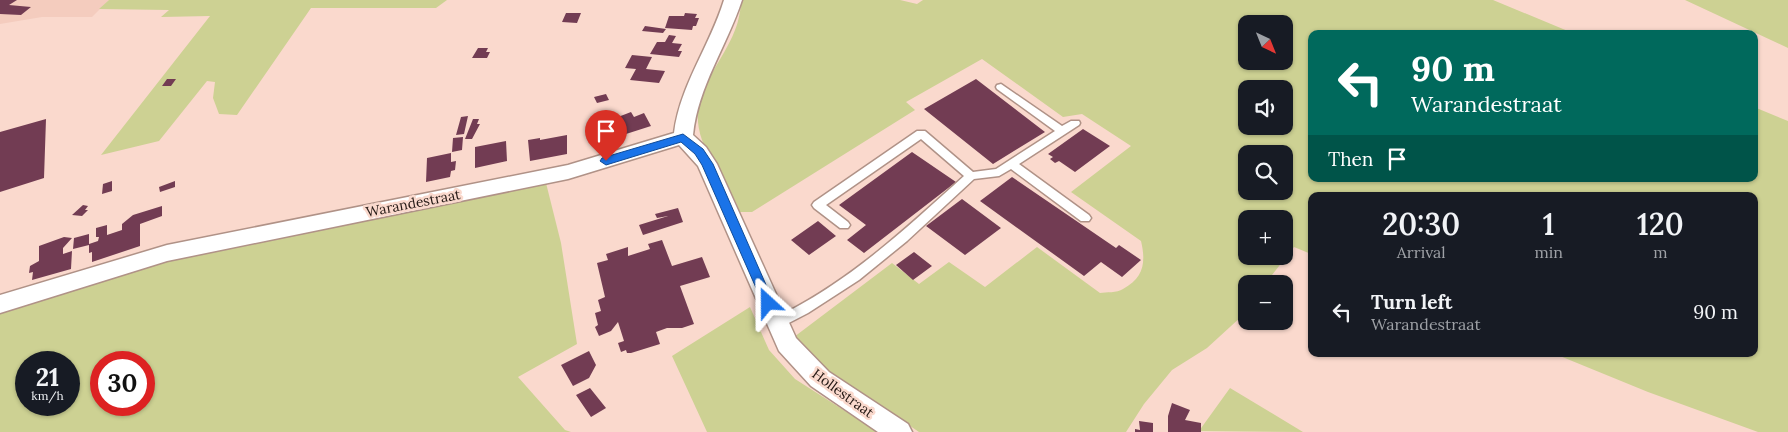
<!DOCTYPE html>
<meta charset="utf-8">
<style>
:root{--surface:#171b24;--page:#242831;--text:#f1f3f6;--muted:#9ea1a6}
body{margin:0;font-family:Lora,serif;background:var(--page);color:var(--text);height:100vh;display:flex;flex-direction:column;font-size:19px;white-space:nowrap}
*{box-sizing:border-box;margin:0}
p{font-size:16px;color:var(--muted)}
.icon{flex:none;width:28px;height:28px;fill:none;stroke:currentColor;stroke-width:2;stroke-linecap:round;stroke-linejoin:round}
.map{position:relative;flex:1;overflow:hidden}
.panel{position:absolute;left:1308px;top:192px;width:450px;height:165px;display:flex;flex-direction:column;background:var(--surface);border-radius:10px;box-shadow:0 1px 4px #0004}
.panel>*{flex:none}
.banner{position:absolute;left:1308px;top:30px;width:450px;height:152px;border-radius:10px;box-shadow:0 1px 4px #0004;background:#00695c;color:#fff;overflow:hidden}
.needle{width:32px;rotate:137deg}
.tools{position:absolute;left:1238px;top:15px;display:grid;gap:10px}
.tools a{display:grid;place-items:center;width:55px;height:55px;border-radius:10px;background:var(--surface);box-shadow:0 1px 4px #0004;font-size:25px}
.speed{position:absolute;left:15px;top:351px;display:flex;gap:10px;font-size:25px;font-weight:700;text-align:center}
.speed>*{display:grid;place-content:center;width:65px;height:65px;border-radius:50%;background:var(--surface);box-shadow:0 1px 4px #0004;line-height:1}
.speed small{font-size:12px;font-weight:400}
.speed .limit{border:8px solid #d22;background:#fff;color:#111}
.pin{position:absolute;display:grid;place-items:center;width:42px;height:42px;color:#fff;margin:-51px -21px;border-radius:50% 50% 50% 0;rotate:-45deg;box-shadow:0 0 5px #0007}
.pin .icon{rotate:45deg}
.me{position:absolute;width:55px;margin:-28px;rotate:336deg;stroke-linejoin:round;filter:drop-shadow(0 0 4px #0008)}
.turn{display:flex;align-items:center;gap:18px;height:105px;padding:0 20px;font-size:22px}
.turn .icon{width:65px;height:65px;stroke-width:2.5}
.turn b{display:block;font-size:35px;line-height:42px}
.then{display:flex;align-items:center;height:48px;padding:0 20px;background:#0003;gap:10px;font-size:19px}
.eta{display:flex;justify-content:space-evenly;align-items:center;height:85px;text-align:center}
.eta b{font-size:30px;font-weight:600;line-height:35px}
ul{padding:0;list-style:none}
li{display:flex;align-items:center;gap:15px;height:70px;padding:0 20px}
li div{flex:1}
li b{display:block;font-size:19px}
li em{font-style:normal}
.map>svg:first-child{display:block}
.built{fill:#f4ccbe}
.green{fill:#cdd193;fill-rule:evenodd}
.building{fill:#723c53}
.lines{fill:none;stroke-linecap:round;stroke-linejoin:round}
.lane-casing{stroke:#b09287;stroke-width:3}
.street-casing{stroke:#b09287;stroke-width:3}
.lane{fill:#fff;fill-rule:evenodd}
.street{fill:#fff;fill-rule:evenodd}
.route{fill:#1a73e8;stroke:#114b97}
.labels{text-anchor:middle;stroke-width:5;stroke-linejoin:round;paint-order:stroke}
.street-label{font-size:14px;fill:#221713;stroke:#fad9cd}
</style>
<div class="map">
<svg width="1788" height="432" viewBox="0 0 1788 432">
<rect width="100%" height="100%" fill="#fad9cd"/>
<path class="built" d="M 0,0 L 109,0 L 92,17 L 42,17 L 0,24 Z"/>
<path class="green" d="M 109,0 L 447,0 L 436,8 L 311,8 L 237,115 L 219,114 L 213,98 L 215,82 L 207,81 L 159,141 L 101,155 L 210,16 L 161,17 L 169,10 L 99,9 Z
M 742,0 L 900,0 L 917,4 L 923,0 L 1493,0 L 1575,34 L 1311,34 L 1311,179 L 1754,179 L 1754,107 L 1788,121 L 1788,432 L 1758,432 L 1648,392 L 1555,354 L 1754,354 L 1754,196 L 1311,196 L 1311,254 L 1294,247 L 1265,284 L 1246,284 L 1246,310 L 1242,316 L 1207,348 L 1172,370 L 1144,404 L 1126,432 L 919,432 L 817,363 L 794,337 L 892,263 L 919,284 L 949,262 L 985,287 L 1037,247 L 1100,293 C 1106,292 1117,293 1123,289 C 1144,278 1146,262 1141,241 L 1071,192 L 1131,146 L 1082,114 L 1063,117 L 982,59 L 906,102 L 915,110 L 752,212 L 740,212 C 731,187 711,165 702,140 C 686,95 720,69 735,30 C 739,21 740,10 742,0 ZM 1246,24 L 1284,24 L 1284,61 L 1246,61 ZM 1246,89 L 1284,89 L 1284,126 L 1246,126 ZM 1246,154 L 1284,154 L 1284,191 L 1246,191 ZM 1246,219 L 1284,219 L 1284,256 L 1246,256 Z
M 1685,0 L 1788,0 L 1788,48 Z
M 546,183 L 561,243 L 577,344 L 518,377 L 565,430 L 571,432 L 0,432 L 0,310 L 135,267 ZM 26,362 L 69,362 L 69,405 L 26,405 ZM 101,362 L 144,362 L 144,405 L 101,405 Z
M 750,307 L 769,350 L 795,379 L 878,432 L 707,432 L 672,356 Z
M 1230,388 L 1303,432 L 1199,431 Z"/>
<path class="building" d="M 0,0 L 17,0 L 9,5 L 31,7 L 21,15 L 0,14 Z
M 566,13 L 581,13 L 577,23 L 562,22 Z
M 685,13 L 697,14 L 695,18 L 699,18 L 696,26 L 693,26 L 692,30 L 665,28 L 669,16 L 684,16 Z
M 645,26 L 666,29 L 663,33 L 642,31 Z
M 669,35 L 676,36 L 672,43 L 682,44 L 678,51 L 682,51 L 679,57 L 650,54 L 657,42 L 665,42 Z
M 478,48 L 488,48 L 486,52 L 490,52 L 487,58 L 472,58 Z
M 632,55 L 652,57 L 646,69 L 665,71 L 659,83 L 630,80 L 636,69 L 625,68 Z
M 167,79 L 176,79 L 171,86 L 162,86 Z
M 976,79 L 1045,132 L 993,164 L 924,109 Z
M 606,94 L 609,100 L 597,103 L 594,97 Z
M 631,112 L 634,117 L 644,113 L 651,126 L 601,142 L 594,126 L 619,119 L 618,117 Z
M 468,116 L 464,134 L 456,135 L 461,117 Z
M 46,119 L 44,178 L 0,192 L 0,132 Z
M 473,119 L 479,119 L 477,124 L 480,124 L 472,139 L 465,139 Z
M 1083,129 L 1110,146 L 1075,172 L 1059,161 L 1055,163 L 1050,159 L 1053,157 L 1048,154 Z
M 567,135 L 567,154 L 530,161 L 528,140 L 540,138 L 540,140 Z
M 463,137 L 462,150 L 452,152 L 453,138 Z
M 506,141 L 507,161 L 475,168 L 475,147 Z
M 912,152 L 956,182 L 864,253 L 847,240 L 866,225 L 839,205 Z
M 451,153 L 451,162 L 456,161 L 455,170 L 451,171 L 450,177 L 426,182 L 427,158 Z
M 1012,177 L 1116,248 L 1119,245 L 1141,260 L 1122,277 L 1101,262 L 1084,276 L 980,201 Z
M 112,181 L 112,191 L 102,194 L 103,184 Z
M 175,181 L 175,187 L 160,192 L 159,187 Z
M 962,199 L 1001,228 L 965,255 L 926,226 Z
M 83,205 L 88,206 L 85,210 L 88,210 L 82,216 L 72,215 Z
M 162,206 L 162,216 L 140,224 L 140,246 L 92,262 L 92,252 L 89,253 L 89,245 L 73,249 L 74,238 L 89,234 L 89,244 L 98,241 L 99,237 L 96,237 L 96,228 L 107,225 L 107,235 L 122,230 L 122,224 L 133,215 Z
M 678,208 L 683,222 L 643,235 L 639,225 L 668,216 L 657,218 L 655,214 Z
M 818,221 L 836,236 L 809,255 L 791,240 Z
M 64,237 L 72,238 L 63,248 L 63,254 L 72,251 L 71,269 L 32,280 L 33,272 L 29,273 L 30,266 L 39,261 L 39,246 Z
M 662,240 L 672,266 L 702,257 L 710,277 L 680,286 L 694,324 L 682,328 L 667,328 L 656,332 L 660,344 L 631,353 L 627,353 L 626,350 L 621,352 L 618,343 L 624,341 L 618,322 L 611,331 L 599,336 L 595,327 L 598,325 L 595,313 L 601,311 L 598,300 L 605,297 L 597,263 L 608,260 L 606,254 L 628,247 L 628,256 L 650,249 L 648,244 Z
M 914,252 L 932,266 L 913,280 L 896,265 Z
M 589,351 L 596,365 L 589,378 L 573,386 L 561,365 Z
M 590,388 L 606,408 L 591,417 L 576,395 Z
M 1172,403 L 1190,410 L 1185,420 L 1201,423 L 1201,432 L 1168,432 L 1168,416 Z
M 1139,421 L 1153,423 L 1153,432 L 1135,432 L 1135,429 L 1140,430 Z"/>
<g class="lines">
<defs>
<path id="lane" d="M 1001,84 L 1062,126 L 1071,121 L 1079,121 L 1080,123 L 1079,125 L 1019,164 L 1089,215 L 1091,218 L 1089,221 L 1081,221 L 1011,169 L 999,176 L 974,179 L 907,241 L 859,280 L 808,313 L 781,327 L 777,328 L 773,327 L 771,323 L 773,319 C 847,284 903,231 964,176 L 921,139 L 826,205 L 848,222 L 850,225 L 848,228 L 840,228 L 814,208 L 812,205 L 814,202 L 917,131 L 925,131 L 973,172 L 996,169 L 1055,131 L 997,89 L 996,87 L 997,85 Z"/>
<path id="street" d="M 724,0 L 742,0 C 727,46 698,86 693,135 L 706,147 L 717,164 L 796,338 L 829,372 L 908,424 L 912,432 L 878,432 L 811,386 L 779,351 L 698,166 L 679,145 L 568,179 L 167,261 L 0,313 L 0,295 L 167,245 L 568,165 L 674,133 C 680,85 710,46 724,0 Z"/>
</defs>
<use href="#lane" class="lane-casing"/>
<use href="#street" class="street-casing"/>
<use href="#lane" class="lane"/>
<use href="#street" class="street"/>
</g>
<path class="route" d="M 683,134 L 703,149 L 713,164 L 774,303 L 772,306 L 764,306 L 702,165 L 695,154 L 681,142 L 606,165 L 600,161 L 602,158 Z"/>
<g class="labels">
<g class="street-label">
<text transform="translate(413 203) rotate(-11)" y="5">Warandestraat</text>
<text transform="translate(843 393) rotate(36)" y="5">Hollestraat</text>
</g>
</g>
</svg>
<div class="tools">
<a><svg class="needle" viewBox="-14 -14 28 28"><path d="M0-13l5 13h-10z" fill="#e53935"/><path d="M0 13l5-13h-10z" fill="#9ea1a6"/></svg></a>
<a><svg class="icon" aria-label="sound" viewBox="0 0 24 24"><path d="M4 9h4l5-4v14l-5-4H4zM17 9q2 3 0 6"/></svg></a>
<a><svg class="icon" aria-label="search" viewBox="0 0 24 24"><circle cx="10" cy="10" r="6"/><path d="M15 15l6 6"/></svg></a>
<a>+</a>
<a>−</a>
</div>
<div class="speed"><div>21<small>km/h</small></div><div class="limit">30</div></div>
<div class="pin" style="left:606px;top:161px;background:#d93025"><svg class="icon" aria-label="arrive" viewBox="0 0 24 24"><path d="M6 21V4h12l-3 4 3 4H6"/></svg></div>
<svg class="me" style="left:768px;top:303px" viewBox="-20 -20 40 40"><path d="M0-17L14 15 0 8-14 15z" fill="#1a73e8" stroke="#fff" stroke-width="4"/></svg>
<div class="banner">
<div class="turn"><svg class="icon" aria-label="left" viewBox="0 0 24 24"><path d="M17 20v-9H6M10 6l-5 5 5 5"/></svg><div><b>90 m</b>Warandestraat</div></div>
<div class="then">Then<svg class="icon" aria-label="arrive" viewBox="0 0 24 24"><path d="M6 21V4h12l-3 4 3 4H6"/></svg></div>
</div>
<section class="panel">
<div class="eta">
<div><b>20:30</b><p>Arrival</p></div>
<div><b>1</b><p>min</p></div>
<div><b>120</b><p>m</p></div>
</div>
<ul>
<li><svg class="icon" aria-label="left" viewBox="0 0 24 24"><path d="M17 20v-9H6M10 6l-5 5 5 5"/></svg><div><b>Turn left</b><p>Warandestraat</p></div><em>90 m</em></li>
</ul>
</section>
</div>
